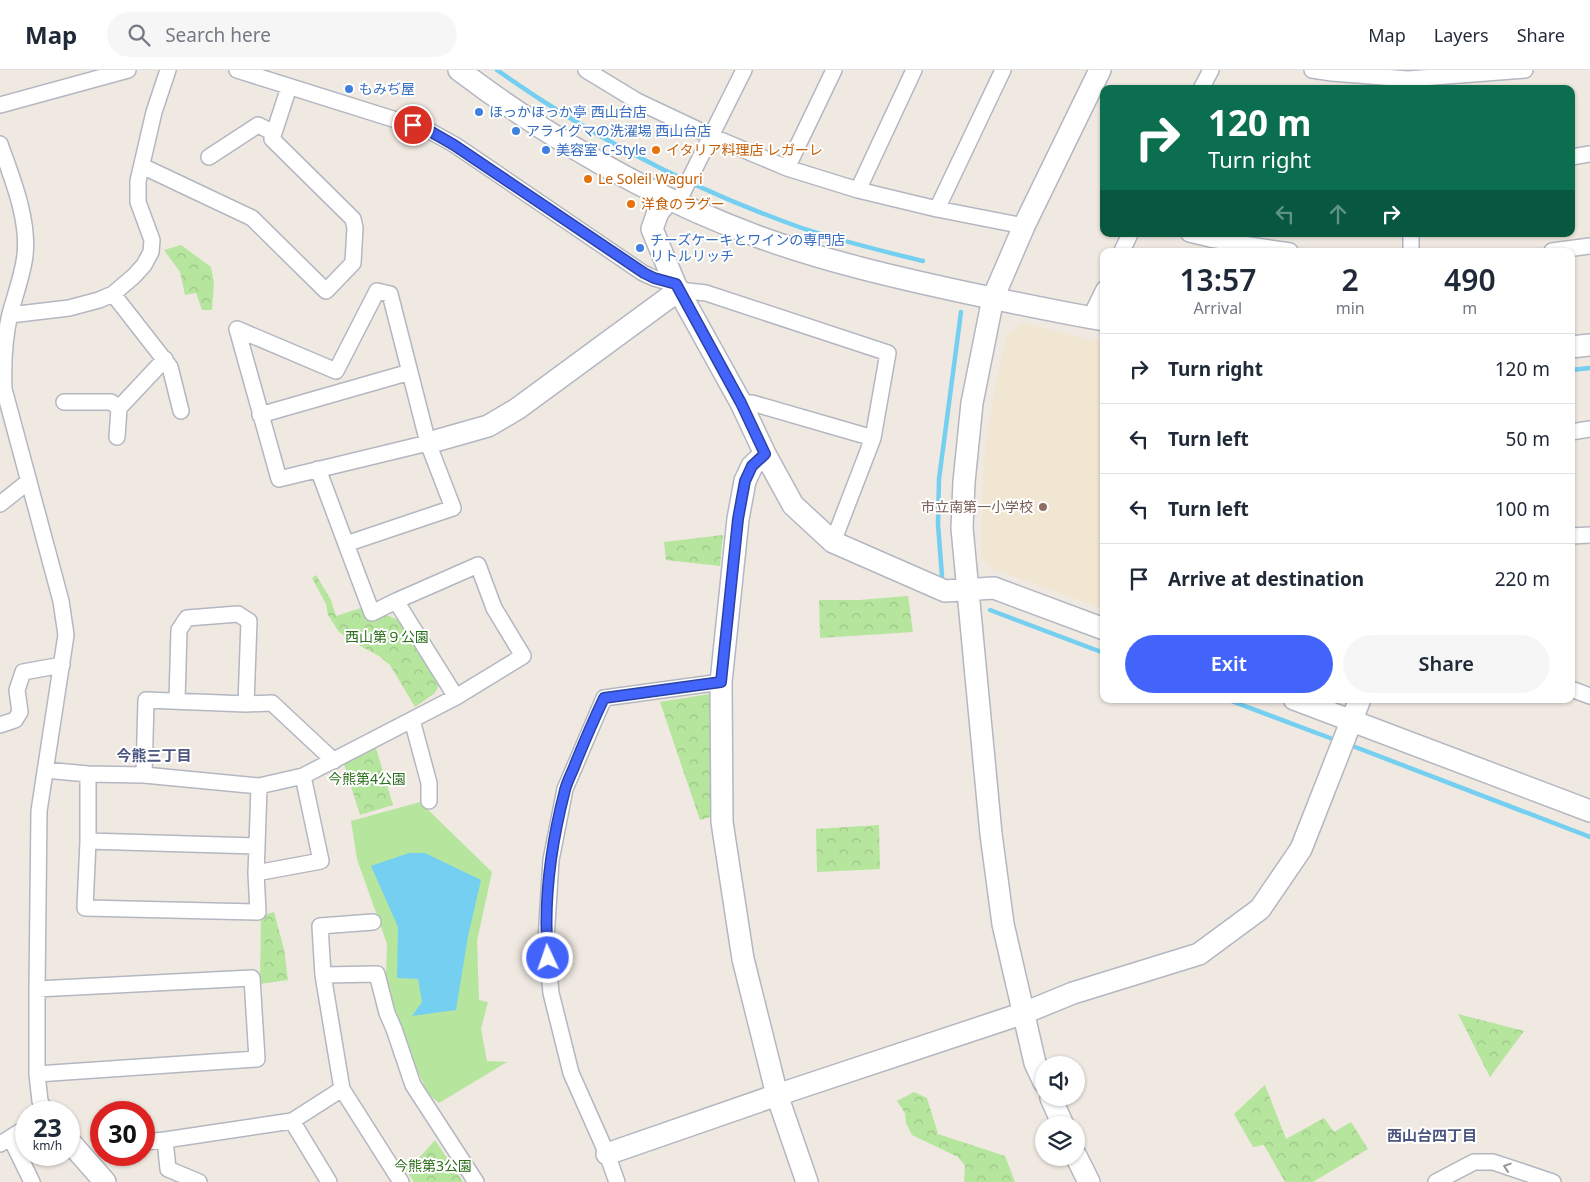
<!DOCTYPE html>
<meta charset="utf-8">
<style>
:root{--surface:#fff;--page:#f6f6f7;--text:#1f2937;--muted:#747a83;--line:#e0e1e3;--accent:#4264fb}
body{margin:0;font-family:"Noto Sans","Noto Sans JP",sans-serif;background:var(--page);color:var(--text);height:100vh;display:flex;flex-direction:column;font-size:19px;white-space:nowrap}
*{box-sizing:border-box;margin:0}
p{font-size:16px;color:var(--muted)}
.icon{flex:none;width:28px;height:28px;fill:none;stroke:currentColor;stroke-width:2;stroke-linecap:round;stroke-linejoin:round}
.map{position:relative;flex:1;overflow:hidden}
.sheet{position:absolute;left:1100px;top:178px;width:475px;height:455px;display:flex;flex-direction:column;background:var(--surface);border-radius:10px;box-shadow:0 1px 4px #0004}
.sheet>*{flex:none}
.banner{position:absolute;left:1100px;top:15px;width:475px;height:152px;border-radius:10px;box-shadow:0 1px 4px #0004;background:#0b6e4f;color:#fff;overflow:hidden}
.tools{position:absolute;left:1035px;top:986px;display:grid;gap:10px}
.tools a{display:grid;place-items:center;width:50px;height:50px;border-radius:50%;background:var(--surface);box-shadow:0 1px 4px #0004;font-size:25px}
.speed{position:absolute;left:15px;top:1031px;display:flex;gap:10px;font-size:25px;font-weight:700;text-align:center}
.speed>*{display:grid;place-content:center;width:65px;height:65px;border-radius:50%;background:var(--surface);box-shadow:0 1px 4px #0004;line-height:1}
.speed small{font-size:12px;font-weight:400}
.speed .limit{border:8px solid #d22;background:#fff;color:#111}
.pin{position:absolute;display:grid;place-items:center;width:42px;height:42px;color:#fff;margin:-21px;border:2px solid #fff;border-radius:50%;box-shadow:0 1px 5px #0007}
.me{position:absolute;width:55px;margin:-28px;rotate:357deg;stroke-linejoin:round;filter:drop-shadow(0 0 4px #0008)}
.turn{display:flex;align-items:center;gap:18px;height:105px;padding:0 25px;font-size:22px}
.turn .icon{width:65px;height:65px;stroke-width:2.5}
.turn b{display:block;font-size:35px;line-height:42px}
.lanes{display:flex;align-items:center;height:48px;padding:0 25px;background:#0003;justify-content:center;gap:25px;direction:ltr}
.lanes .off{opacity:.35}
.eta{display:flex;justify-content:space-evenly;align-items:center;height:85px;text-align:center}
.eta b{font-size:30px;font-weight:600;line-height:35px}
.primary-button{display:flex;gap:10px;margin-top:auto;padding:10px 25px}
.primary-button a{flex:1;height:58px;border-radius:30px;background:var(--accent);color:#fff;font-size:20px;font-weight:600;line-height:58px;text-align:center}
.primary-button a+a{background:var(--page);color:var(--text)}
ul{padding:0;list-style:none}
li{display:flex;align-items:center;gap:15px;height:70px;padding:0 25px;border-top:1px solid var(--line)}
li div{flex:1}
li b{display:block;font-size:19px}
li em{font-style:normal}
header{display:flex;align-items:center;gap:30px;box-sizing:border-box;height:70px;padding:0 25px;background:var(--surface);border-bottom:1px solid var(--line)}
header strong{font-size:24px}
nav{display:flex;gap:28px;margin-inline-start:auto;font-size:18px}
.search{width:350px;height:45px;background:var(--page);display:flex;align-items:center;gap:12px;box-sizing:border-box;padding:0 18px;border-radius:28px;color:var(--muted);font-size:19px}
.map>svg:first-child{display:block}
.education{fill:#f0e6d1}
.grass{fill:#b6e59e}
.park{fill:url(#park-crowns)}
.water{fill:#75cff0}
.lines{fill:none;stroke-linecap:round;stroke-linejoin:round}
.stream{stroke:#75cff0;stroke-width:4.5}
.street-casing{stroke:#b4b7c1;stroke-width:18}
.secondary-casing{stroke:#b4b7c1;stroke-width:24}
.street{stroke:#fff;stroke-width:15}
.secondary{stroke:#fff;stroke-width:21}
.oneway{stroke:#969696}
.route-casing{stroke:#2b41a3;stroke-width:12}
.route{stroke:#4264fb;stroke-width:9}
.shop-dot{fill:#3f7fe0;stroke:#fff;stroke-width:2}
.food-dot{fill:#e8710a;stroke:#fff;stroke-width:2}
.education-dot{fill:#8d6e63;stroke:#fff;stroke-width:2}
.labels{text-anchor:middle;stroke-width:4;stroke-linejoin:round;paint-order:stroke}
.shop-label{font-size:14px;fill:#366cbe;stroke:#fff;text-anchor:start}
.food-label{font-size:14px;fill:#c56008;stroke:#fff;text-anchor:start}
.education-label{font-size:14px;fill:#785e54;stroke:#fff;text-anchor:end}
.park-label{font-size:14px;fill:#2c6e1b;stroke:#fff}
.neighbourhood-label{font-size:15px;font-weight:bold;fill:#4d5680;stroke:#fff}
</style>
<header>
<strong>Map</strong>
<div class="search"><svg class="icon" aria-label="search" viewBox="0 0 24 24"><circle cx="10" cy="10" r="6"/><path d="M15 15l6 6"/></svg>Search here</div>
<nav><a>Map</a><a>Layers</a><a>Share</a></nav>
</header>
<div class="map">
<svg width="1590" height="1112" viewBox="0 0 1590 1112">
<defs>
<pattern id="park-crowns" width="20" height="18" patternUnits="userSpaceOnUse" patternTransform="scale(1.25)"><rect width="20" height="18" fill="#b6e59e"/><path d="M2 6a3 3 0 1 1 6 0M12 15a3 3 0 1 1 6 0" fill="none" stroke="#9dc588"/></pattern>
</defs>
<rect width="100%" height="100%" fill="#efe9e1"/>
<path class="education" d="M 1022,253 L 1104,273 L 1104,539 L 991,498 L 981,485 L 984,389 L 995,318 L 1007,265 Z"/>
<path class="grass" d="M 420,732 L 492,802 L 477,871 L 479,930 L 488,932 L 481,959 L 487,991 L 507,992 L 439,1033 L 428,1024 L 408,980 L 386,909 L 387,874 L 357,789 L 351,751 Z"/>
<path class="park" d="M 181,175 L 211,197 L 214,213 L 212,240 L 202,240 L 196,223 L 185,225 L 180,202 L 164,180 Z
M 723,465 L 720,496 L 666,490 L 664,472 Z
M 316,505 L 331,530 L 336,546 L 364,537 L 402,551 L 439,615 L 435,623 L 415,637 L 390,595 L 379,586 L 353,572 L 339,562 L 328,545 L 326,534 L 312,508 Z
M 908,526 L 913,562 L 820,568 L 819,530 L 859,530 Z
M 715,623 L 714,746 L 700,750 L 660,632 Z
M 375,675 L 393,735 L 360,745 L 343,691 Z
M 879,755 L 880,799 L 817,802 L 816,759 Z
M 274,842 L 284,879 L 288,910 L 260,914 L 261,846 Z
M 1458,944 L 1524,961 L 1490,1007 Z
M 1265,1015 L 1286,1069 L 1324,1048 L 1334,1062 L 1351,1052 L 1368,1079 L 1313,1112 L 1285,1112 L 1264,1075 L 1253,1077 L 1234,1044 Z
M 914,1022 L 927,1028 L 938,1064 L 1005,1086 L 1015,1112 L 964,1112 L 965,1096 L 958,1087 L 912,1065 L 906,1053 L 905,1043 L 897,1031 Z
M 435,1070 L 463,1112 L 414,1112 L 405,1099 L 419,1088 Z"/>
<path class="water" d="M 409,783 L 425,783 L 481,810 L 468,866 L 456,940 L 412,946 L 422,932 L 418,909 L 397,908 L 398,857 L 371,796 Z"/>
<g class="lines">
<path class="stream" d="M 497,0 C 590,66 692,119 799,157 C 840,171 882,181 923,191
M 1571,300 L 1590,298
M 942,506 L 938,454 L 939,409 L 961,242
M 990,540 L 1104,583
M 1226,629 L 1330,668
M 1350,675 L 1590,767"/>
<defs>
<path id="street" d="M 237,0 L 428,60 L 455,75 L 643,203 L 654,208 L 675,214
M 586,0 L 637,31 L 711,66 L 787,98 L 858,120 L 937,139
M 1003,0 L 937,139 L 1024,156
M 1312,0 L 1332,3 L 1408,9 L 1525,0
M 1201,19 L 1211,0
M 0,35 L 128,0
M 0,74 C 12,108 29,149 25,185 C 23,204 15,225 10,244 C 4,269 3,293 4,319 L 61,531 L 66,565 L 39,741 L 37,919 L 37,1004 L 40,1031 L 46,1042
M 209,87 L 258,55 L 274,63
M 1571,87 L 1590,84
M 142,96 L 252,148 L 326,221 L 353,193 L 355,158 L 353,149 L 272,69 L 289,17
M 787,98 L 834,0
M 858,120 L 914,0
M 678,132 L 744,0
M 1189,164 L 1210,169 L 1290,181
M 1411,164 L 1411,181
M 1122,181 L 1130,164
M 1552,181 L 1590,176
M 679,220 L 706,223 L 888,283 L 873,368 L 833,472
M 113,224 L 170,297 L 181,341
M 10,245 L 69,238 L 99,230 L 113,224 L 134,206 L 144,195 L 151,182 L 152,170 L 138,132 L 138,111 L 154,42 L 168,0
M 1090,248 L 1104,219
M 64,332 L 111,332 L 119,338
M 741,333 L 752,333 L 873,368
M 260,345 L 410,302
M 1571,362 L 1590,359
M 117,367 L 119,338 L 165,289
M 318,399 L 346,474
M 0,434 L 29,411
M 1571,466 L 1590,465
M 396,531 L 372,543 L 346,474 L 453,438 L 428,373 L 390,224 L 377,221 L 336,301 L 237,259 L 279,409 L 428,373
M 1571,619 L 1590,626
M 177,630 L 179,560 L 187,548 L 238,544 L 249,551 L 246,634
M 412,650 L 429,713 L 429,731
M 0,655 L 15,650 L 20,642 L 17,620 L 23,602 L 62,595
M 45,700 L 88,704 L 144,705 L 259,716 L 303,706 L 456,627 L 523,586 L 494,538 L 478,495 L 396,531 L 456,627
M 88,704 L 88,771 L 257,776 L 259,716
M 144,705 L 146,630 L 246,634 L 272,633 L 334,691
M 88,771 L 85,838 L 258,842 L 256,803 L 257,776
M 256,803 L 321,791 L 303,706
M 373,852 L 320,856 L 323,905 L 377,904 L 387,943 L 394,959 L 413,1015 L 476,1112
M 323,905 L 342,1019 L 401,1112
M 37,919 L 252,908 L 257,989 L 37,1004
M 292,1051 L 342,1019
M 11,1069 L 32,1112
M 144,1072 L 165,1070
M 0,1074 L 26,1058
M 199,1112 L 168,1099 L 165,1070 L 292,1051 L 329,1112
M 617,1112 L 607,1084 L 571,1003 L 551,923 L 546,870 L 551,790 L 565,719 L 604,628 L 721,612
M 1436,1112 L 1474,1092 L 1493,1092 L 1553,1112"/>
<path id="secondary" d="M 459,0 C 550,69 651,127 759,167 C 825,191 894,207 963,222 C 1010,232 1057,242 1104,250
M 669,129 L 658,142 L 652,159 L 675,214 L 741,333 L 765,384 L 793,435 L 833,472 L 945,521 L 994,518 L 1104,559
M 1571,277 L 1590,275
M 428,373 L 488,356 L 517,339 L 679,220
M 765,384 L 752,396 L 745,411 L 738,449 L 721,612 L 722,752 L 743,889 L 777,1025 L 807,1112
M 1294,629 L 1590,741
M 1044,1012 L 1035,993 L 1003,854 L 991,764 L 962,458 L 964,412 L 972,333 L 993,228 L 1024,156 L 1100,0
M 1051,1028 L 1063,1055
M 69,1071 L 105,1112
M 607,1084 L 777,1025 L 1024,943 L 1073,923 L 1199,884 L 1260,839 L 1301,779 L 1360,629
M 1076,1086 L 1089,1112"/>
</defs>
<use href="#street" class="street-casing"/>
<use href="#secondary" class="secondary-casing"/>
<use href="#street" class="street"/>
<use href="#secondary" class="secondary"/>
</g>
<defs><path id="oneway-chevron" d="M-2-3.5L2.5 0L-2 3.5" fill="none" stroke-width="1.6" stroke-linecap="round" stroke-linejoin="round" transform="scale(1.25)"/></defs>
<use class="oneway" href="#oneway-chevron" transform="translate(1507 1097) rotate(-162)"/>
<g class="lines">
<defs>
<path id="route" d="M 413,55 L 428,60 L 454,75 L 644,203 L 654,208 L 676,214 L 741,333 L 765,384 L 752,396 L 745,411 L 738,449 L 721,612 L 604,628 C 594,649 585,670 576,692 C 573,701 567,711 565,720 C 551,774 543,833 548,888"/>
</defs>
<use href="#route" class="route-casing"/>
<use href="#route" class="route"/>
</g>
<g class="shop-dot">
<circle cx="349" cy="19" r="5"/>
<circle cx="479" cy="42" r="5"/>
<circle cx="516" cy="61" r="5"/>
<circle cx="546" cy="80" r="5"/>
<circle cx="640" cy="178" r="5"/>
</g>
<g class="food-dot">
<circle cx="656" cy="80" r="5"/>
<circle cx="588" cy="109" r="5"/>
<circle cx="631" cy="134" r="5"/>
</g>
<circle class="education-dot" cx="1043" cy="437" r="5"/>
<g class="labels">
<g class="shop-label">
<text x="359" y="24">もみぢ屋</text>
<text x="489" y="47">ほっかほっか亭 西山台店</text>
<text x="526" y="66">アライグマの洗濯場 西山台店</text>
<text x="556" y="85">美容室 C-Style</text>
<text x="650" y="175">チーズケーキとワインの専門店<tspan x="650" dy="16">リトルリッチ</tspan></text>
</g>
<g class="food-label">
<text x="666" y="85">イタリア料理店 レガーレ</text>
<text x="598" y="114">Le Soleil Waguri</text>
<text x="641" y="139">洋食のラグー</text>
</g>
<g class="education-label">
<text x="1033" y="442">市立南第一小学校</text>
</g>
<g class="park-label">
<text x="387" y="572">西山第９公園</text>
<text x="367" y="714">今熊第4公園</text>
<text x="433" y="1101">今熊第3公園</text>
</g>
<g class="neighbourhood-label">
<text x="154" y="691">今熊三丁目</text>
<text x="1432" y="1071">西山台四丁目</text>
</g>
</g>
</svg>
<div class="tools">
<a><svg class="icon" aria-label="sound" viewBox="0 0 24 24"><path d="M4 9h4l5-4v14l-5-4H4zM17 9q2 3 0 6"/></svg></a>
<a><svg class="icon" aria-label="layers" viewBox="0 0 24 24"><path d="M12 4l9 5-9 5-9-5zM3 14l9 5 9-5"/></svg></a>
</div>
<div class="speed"><div>23<small>km/h</small></div><div class="limit">30</div></div>
<div class="pin" style="left:413px;top:55px;background:#d93025"><svg class="icon" aria-label="arrive" viewBox="0 0 24 24"><path d="M6 21V4h12l-3 4 3 4H6"/></svg></div>
<svg class="me" style="left:548px;top:888px" viewBox="-20 -20 40 40"><circle r="17" fill="#4264fb" stroke="#fff" stroke-width="3"/><path d="M0-11L8 9 0 5-8 9z" fill="#fff"/></svg>
<div class="banner">
<div class="turn"><svg class="icon" aria-label="right" viewBox="0 0 24 24"><path d="M7 20v-9h11M14 6l5 5-5 5"/></svg><div><b>120 m</b>Turn right</div></div>
<div class="lanes"><svg class="icon off" aria-label="left" viewBox="0 0 24 24"><path d="M17 20v-9H6M10 6l-5 5 5 5"/></svg><svg class="icon off" aria-label="ahead" viewBox="0 0 24 24"><path d="M12 20V5M6 11l6-6 6 6"/></svg><svg class="icon" aria-label="right" viewBox="0 0 24 24"><path d="M7 20v-9h11M14 6l5 5-5 5"/></svg></div>
</div>
<section class="sheet">
<div class="eta">
<div><b>13:57</b><p>Arrival</p></div>
<div><b>2</b><p>min</p></div>
<div><b>490</b><p>m</p></div>
</div>
<ul>
<li><svg class="icon" aria-label="right" viewBox="0 0 24 24"><path d="M7 20v-9h11M14 6l5 5-5 5"/></svg><div><b>Turn right</b></div><em>120 m</em></li>
<li><svg class="icon" aria-label="left" viewBox="0 0 24 24"><path d="M17 20v-9H6M10 6l-5 5 5 5"/></svg><div><b>Turn left</b></div><em>50 m</em></li>
<li><svg class="icon" aria-label="left" viewBox="0 0 24 24"><path d="M17 20v-9H6M10 6l-5 5 5 5"/></svg><div><b>Turn left</b></div><em>100 m</em></li>
<li><svg class="icon" aria-label="arrive" viewBox="0 0 24 24"><path d="M6 21V4h12l-3 4 3 4H6"/></svg><div><b>Arrive at destination</b></div><em>220 m</em></li>
</ul>
<div class="primary-button"><a>Exit</a><a>Share</a></div>
</section>
</div>
